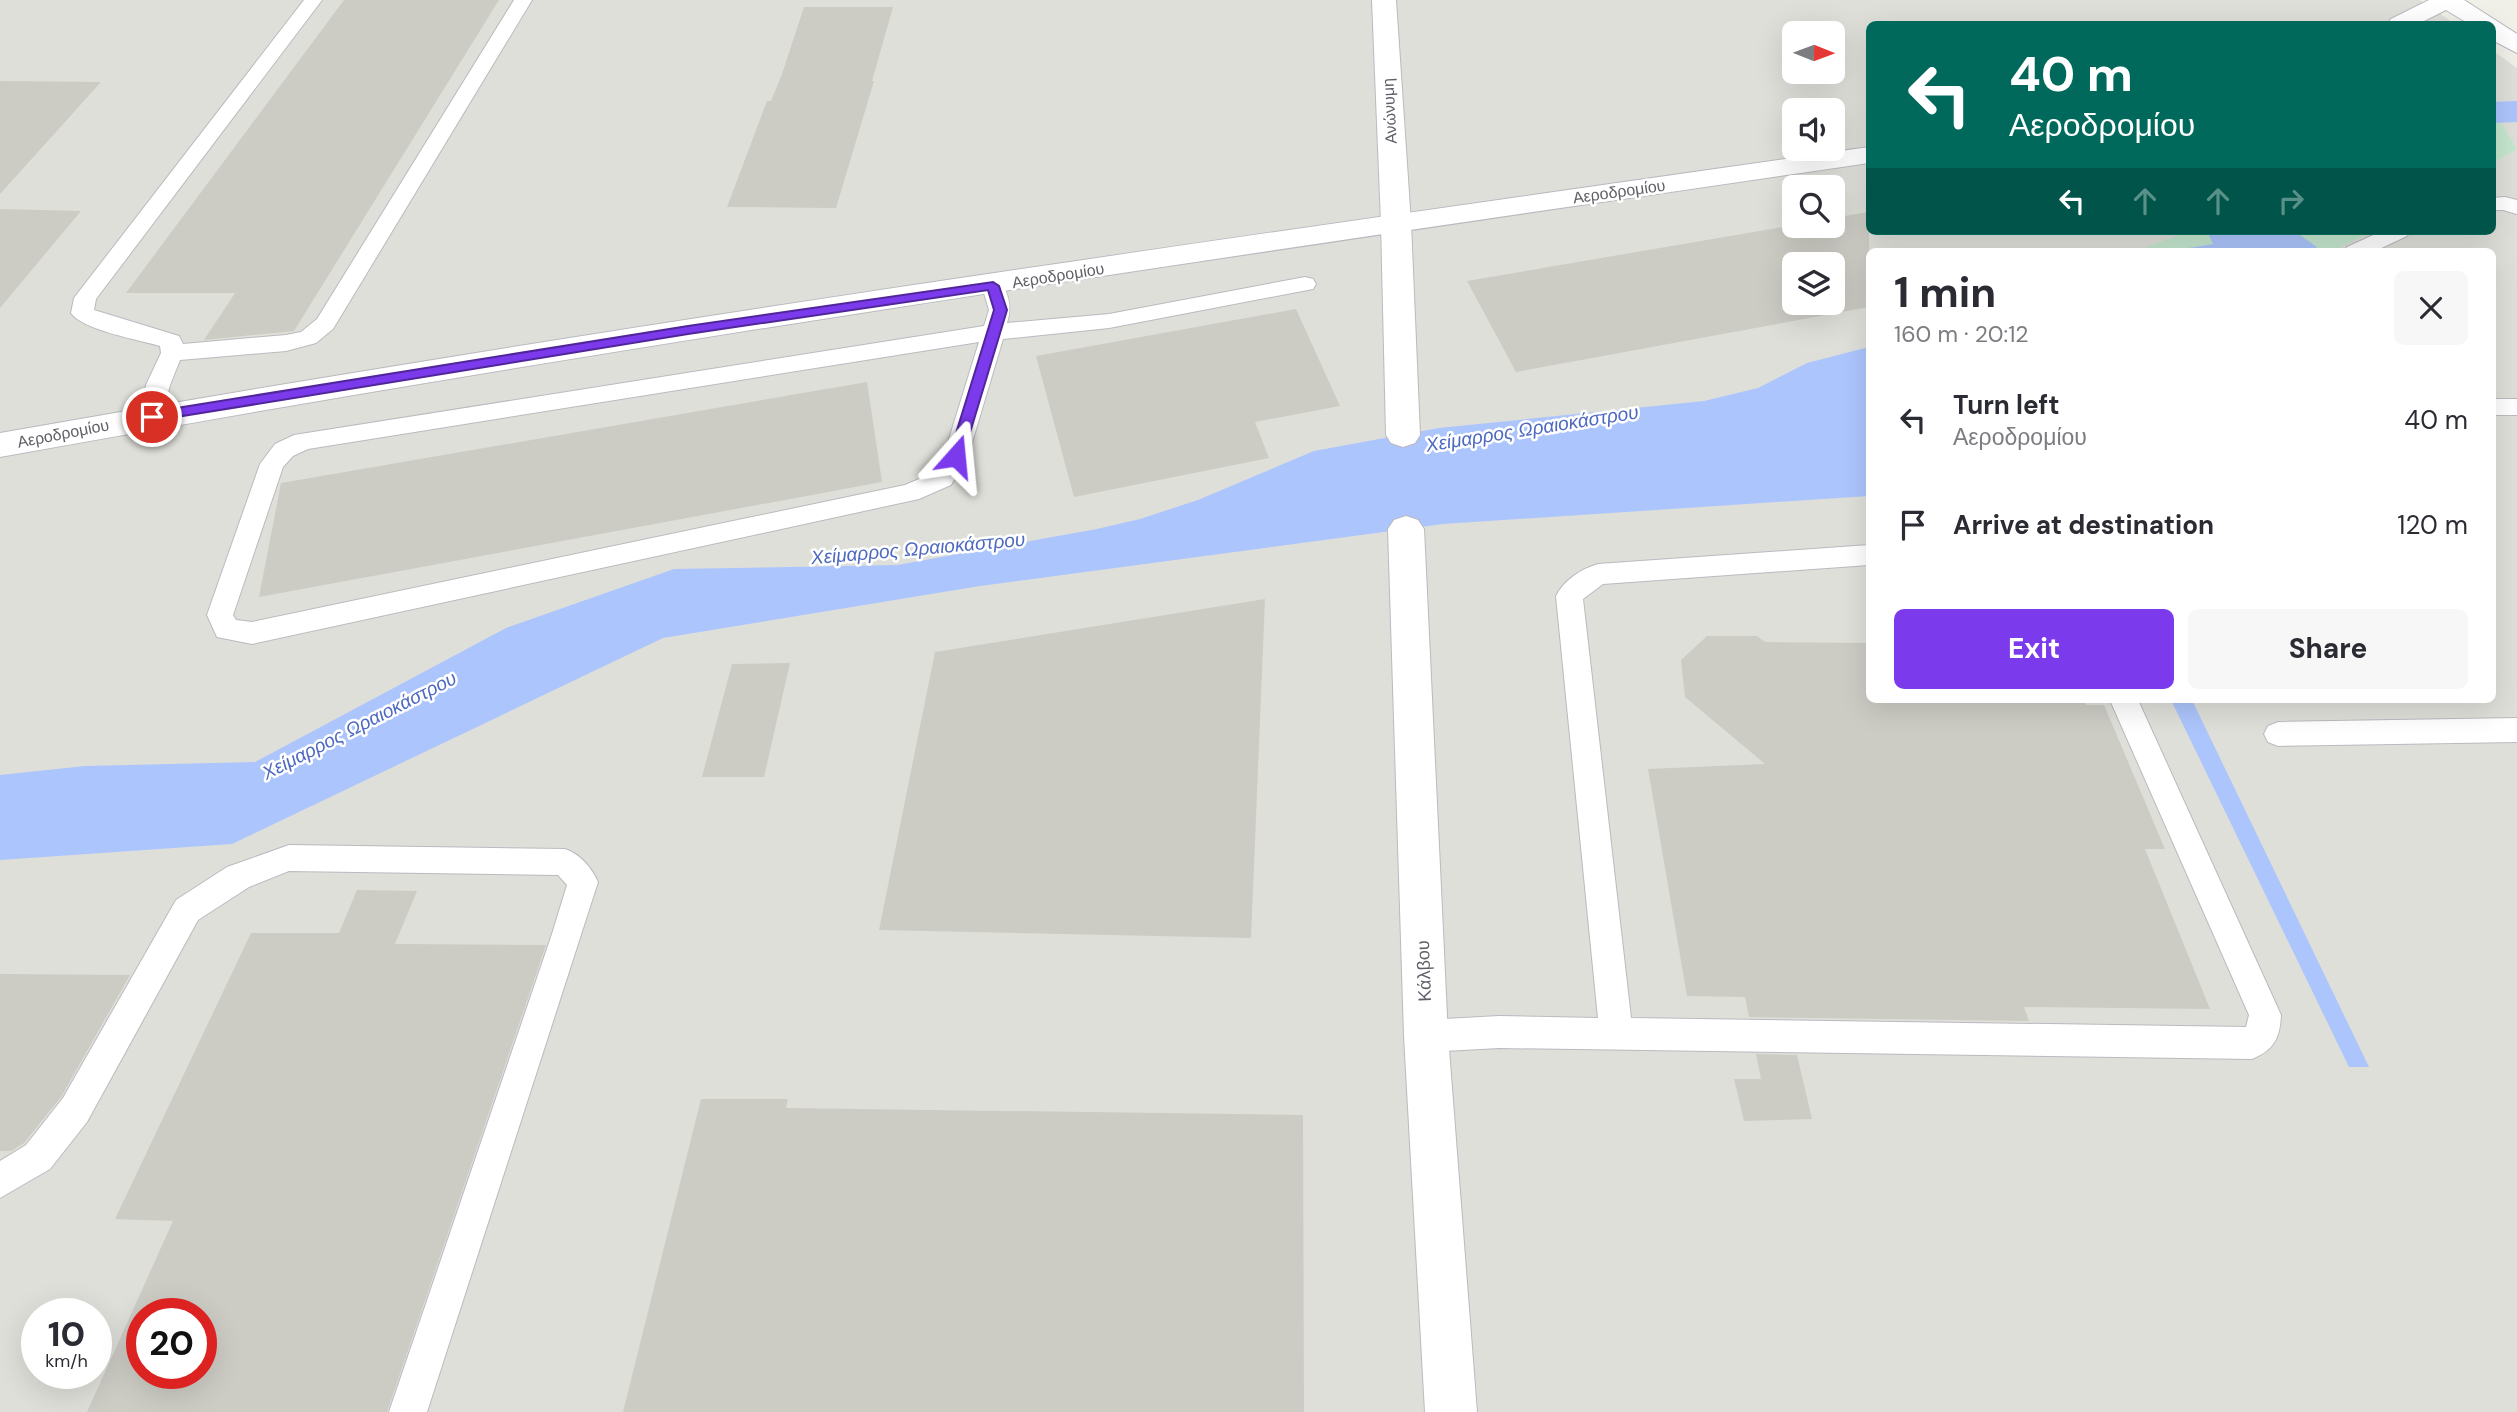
<!DOCTYPE html>
<meta charset="utf-8">
<style>
:root{--surface:#fff;--page:#f7f7f7;--text:#2b2b33;--muted:#7c7c81;--accent:#7c3aed}
body{margin:0;font-family:"DM Sans",sans-serif;background:var(--page);color:var(--text);height:100vh;display:flex;flex-direction:column;font-size:26px;white-space:nowrap}
*{box-sizing:border-box;margin:0}
p{font-size:23px;color:var(--muted)}
.icon{flex:none;width:38px;height:38px;fill:none;stroke:currentColor;stroke-width:2;stroke-linecap:round;stroke-linejoin:round}
.map{position:relative;flex:1;overflow:hidden}
.details{position:absolute;left:1866px;top:248px;width:630px;height:455px;display:flex;flex-direction:column;background:var(--surface);border-radius:10px;box-shadow:0 7px 28px #0002}
.details>*{flex:none}
.hud{position:absolute;left:1866px;top:21px;width:630px;height:214px;border-radius:10px;box-shadow:0 7px 28px #0002;background:#00695c;color:#fff;overflow:hidden}
.needle{width:46px;rotate:91deg}
.controls{position:absolute;left:1782px;top:21px;display:grid;gap:14px}
.controls a{display:grid;place-items:center;width:63px;height:63px;border-radius:10px;background:var(--surface);box-shadow:0 7px 28px #0002;font-size:35px}
.speed{position:absolute;left:21px;top:1298px;display:flex;gap:14px;font-size:35px;font-weight:700;text-align:center}
.speed>*{display:grid;place-content:center;width:91px;height:91px;border-radius:50%;background:var(--surface);box-shadow:0 7px 28px #0002;line-height:1}
.speed small{font-size:18px;font-weight:400}
.speed .limit{border:10px solid #d22;background:#fff;color:#111}
.pin{position:absolute;display:grid;place-items:center;width:60px;height:60px;color:#fff;margin:-30px;border:4px solid #fff;border-radius:50%;box-shadow:0 2px 7px #0007}
.me{position:absolute;width:77px;margin:-38px;rotate:18deg;stroke-linejoin:round;filter:drop-shadow(0 0 5px #0008)}
.turn{display:flex;align-items:center;gap:24px;height:147px;padding:0 28px;font-size:32px}
.turn .icon{width:91px;height:91px;stroke-width:2.5}
.turn b{display:block;font-size:49px;line-height:60px}
.lanes{display:flex;align-items:center;height:66px;padding:0 28px;background:#0003;justify-content:center;gap:35px;direction:ltr}
.lanes .off{opacity:.35}
.round{display:grid;place-items:center;flex:none;width:74px;height:74px;border-radius:10px;background:var(--page)}
.headline{display:flex;align-items:center;justify-content:space-between;height:119px;padding:0 28px}
h1{font-size:42px;font-weight:700;line-height:52px}
.button{display:flex;gap:14px;margin-top:auto;padding:14px 28px}
.button a{flex:1;height:80px;border-radius:10px;background:var(--accent);color:#fff;font-size:28px;font-weight:700;line-height:80px;text-align:center}
.button a+a{background:var(--page);color:var(--text)}
ul{padding:0;list-style:none}
li{display:flex;align-items:center;gap:21px;height:105px;padding:0 28px}
li div{flex:1}
li b{display:block;font-size:26px}
li em{font-style:normal}
.map>svg:first-child{display:block}
.industrial{fill:#dfdfda;fill-rule:evenodd}
.green{fill:#c5e6ce}
.water{fill:#acc5fc}
.building{fill:#cccbc4;fill-rule:evenodd}
.lines{fill:none;stroke-linecap:round;stroke-linejoin:round}
.lane-casing{stroke:#babac0;stroke-width:2}
.street-casing{stroke:#babac0;stroke-width:2}
.secondary-casing{stroke:#b9bac0;stroke-width:2}
.lane{fill:#fff;fill-rule:evenodd}
.street{fill:#fff;fill-rule:evenodd}
.secondary{fill:#fff;fill-rule:evenodd}
.route{fill:#7c3aed;stroke:#51269a;stroke-width:2}
.labels{text-anchor:middle;stroke-width:5;stroke-linejoin:round;paint-order:stroke}
.far-street-label{font-size:16px;fill:#5f6067;stroke:#fff}
.street-label{font-size:18px;fill:#5f6067;stroke:#fff}
.water-label{font-size:19px;font-style:italic;fill:#4e69c0;stroke:#fff}
</style>
<div class="map">
<svg width="2517" height="1412" viewBox="0 0 2517 1412">
<rect width="100%" height="100%" fill="#f0f0e8"/>
<path class="industrial" d="M 0,0 L 2420,0 L 2455,24 L 1869,24 L 1869,231 L 2492,231 L 2492,50 L 2517,68 L 2517,1412 L 0,1412 ZM 1794,33 L 1832,33 L 1832,72 L 1794,72 ZM 1794,110 L 1832,110 L 1832,149 L 1794,149 ZM 1794,187 L 1832,187 L 1832,226 L 1794,226 ZM 1869,252 L 2492,252 L 2492,700 L 1869,700 ZM 1794,264 L 1832,264 L 1832,303 L 1794,303 ZM 37,1314 L 96,1314 L 96,1374 L 37,1374 ZM 142,1314 L 201,1314 L 201,1374 L 142,1374 Z"/>
<path class="green" d="M 2492,108 L 2517,149 L 2492,164 Z
M 2189,231 L 2373,231 L 2331,252 L 2134,252 Z"/>
<path class="water" d="M 2517,101 L 2517,122 L 2492,123 L 2492,102 Z
M 2215,231 L 2294,231 L 2317,247 L 2306,252 L 2164,252 L 2213,244 L 2208,233 Z
M 1869,347 L 1869,496 L 1443,524 L 980,586 L 663,638 L 232,844 L 0,860 L 0,775 L 85,766 L 255,762 L 506,628 L 674,569 L 897,565 L 1097,529 L 1140,519 L 1198,500 L 1314,451 L 1439,428 L 1704,401 L 1758,388 L 1807,363 Z
M 2171,700 L 2192,700 L 2369,1067 L 2349,1067 Z"/>
<path class="building" d="M 344,0 L 499,0 L 294,331 L 204,340 L 235,293 L 126,293 Z
M 804,7 L 893,7 L 872,81 L 874,81 L 836,208 L 727,207 L 767,101 L 771,101 L 782,74 Z
M 0,81 L 101,82 L 0,194 Z
M 0,209 L 81,211 L 0,308 Z
M 1869,212 L 1869,307 L 1516,372 L 1467,281 L 1794,225 L 1832,226 L 1832,218 ZM 1794,264 L 1832,264 L 1832,303 L 1794,303 Z
M 1296,309 L 1340,406 L 1255,422 L 1269,458 L 1074,497 L 1036,356 Z
M 867,382 L 882,482 L 259,597 L 281,483 Z
M 1265,599 L 1251,938 L 879,930 L 935,652 Z
M 1707,636 L 1757,636 L 1765,642 L 1869,643 L 1869,700 L 2084,700 L 2086,705 L 2104,705 L 2165,849 L 2145,849 L 2210,1009 L 2024,1007 L 2029,1021 L 1749,1017 L 1745,997 L 1687,996 L 1648,769 L 1765,764 L 1685,697 L 1681,660 Z
M 790,663 L 764,777 L 702,777 L 732,664 Z
M 357,890 L 417,891 L 395,944 L 546,945 L 387,1412 L 87,1412 L 173,1221 L 115,1219 L 251,933 L 339,933 ZM 142,1314 L 201,1314 L 201,1374 L 142,1374 Z
M 0,974 L 130,975 L 61,1097 L 24,1143 L 11,1151 L 0,1151 Z
M 1756,1054 L 1797,1055 L 1812,1119 L 1744,1121 L 1734,1079 L 1761,1079 Z
M 701,1099 L 788,1099 L 786,1108 L 1303,1115 L 1304,1412 L 623,1412 Z"/>
<g class="lines">
<defs>
<path id="lane" d="M 304,0 L 322,0 L 96,299 L 94,310 L 179,336 L 183,344 L 286,335 L 301,332 L 317,319 L 514,0 L 532,0 L 333,329 L 316,343 L 286,351 L 180,360 L 170,385 L 160,423 L 152,425 L 144,423 L 140,417 L 146,385 L 161,353 L 160,346 C 140,340 82,330 71,313 L 74,298 Z
M 2505,197 L 2517,200 L 2517,214 L 2503,210 L 2492,210 L 2492,198 Z
M 2382,231 L 2410,231 L 2407,236 L 2373,252 L 2344,252 L 2347,247 Z
M 1305,277 L 1313,279 L 1316,284 L 1313,289 L 1109,328 L 1003,339 L 968,456 L 951,485 L 919,499 L 252,644 L 217,637 L 207,615 L 260,464 L 275,444 L 294,435 L 984,326 L 989,310 L 982,286 L 985,281 L 1001,281 C 1009,295 1012,308 1007,323 L 1109,314 ZM 979,342 L 944,455 L 933,473 L 905,485 L 252,622 L 236,620 L 233,615 L 283,467 L 293,456 L 308,449 Z
M 2492,399 L 2517,399 L 2517,415 L 2492,415 Z
M 1869,545 L 1869,565 L 1603,584 L 1583,599 L 1631,1018 L 2246,1027 L 2249,1015 L 2110,700 L 2138,700 L 2281,1015 C 2280,1038 2274,1050 2252,1059 L 1499,1048 L 1426,1052 L 1414,1047 L 1410,1036 L 1414,1025 L 1426,1020 L 1499,1016 L 1598,1018 L 1556,596 C 1564,580 1581,569 1598,564 Z
M 2517,718 L 2517,742 L 2278,746 L 2268,742 L 2264,734 L 2268,726 L 2278,722 Z
M 289,845 L 565,849 C 580,854 591,867 598,882 L 427,1412 L 389,1412 L 552,934 L 567,885 L 558,875 L 289,871 L 249,887 L 198,920 L 87,1122 L 50,1169 L 0,1198 L 0,1161 L 26,1145 L 63,1098 L 176,900 L 227,867 Z"/>
<path id="street" d="M 1372,0 L 1396,0 L 1411,223 L 1420,435 L 1415,443 L 1403,447 L 1391,443 L 1386,435 L 1381,223 Z
M 1406,516 L 1418,520 L 1424,529 L 1448,1036 L 1477,1412 L 1425,1412 L 1404,1036 L 1388,529 L 1394,520 Z"/>
<path id="secondary" d="M 2429,0 L 2464,0 L 2517,34 L 2517,53 L 2492,40 L 2492,24 L 2469,24 L 2446,10 L 2418,24 L 2387,24 L 2391,19 Z
M 1869,147 L 1869,163 C 1245,254 620,344 0,457 L 0,433 C 621,323 1245,236 1869,147 Z"/>
</defs>
<use href="#lane" class="lane-casing"/>
<use href="#street" class="street-casing"/>
<use href="#secondary" class="secondary-casing"/>
<use href="#lane" class="lane"/>
<use href="#street" class="street"/>
<use href="#secondary" class="secondary"/>
</g>
<path class="route" d="M 993,282 L 999,286 L 1007,310 L 963,456 L 956,461 L 949,456 L 994,310 L 988,290 L 688,334 L 152,421 L 145,417 L 152,412 L 688,326 Z"/>
<g class="labels">
<g class="far-street-label">
<text transform="translate(1389 111) rotate(-93)" y="6">Ανώνυμη</text>
<text transform="translate(1619 191) rotate(-8)" y="6">Αεροδρομίου</text>
<text transform="translate(1058 275) rotate(-9)" y="6">Αεροδρομίου</text>
<text transform="translate(63 433) rotate(-11)" y="6">Αεροδρομίου</text>
</g>
<g class="street-label">
<text transform="translate(1424 971) rotate(-92)" y="6">Κάλβου</text>
</g>
<g class="water-label">
<text transform="translate(1532 428) rotate(-9)" y="7">Χείμαρρος Ωραιοκάστρου</text>
<text transform="translate(918 548) rotate(-5)" y="7">Χείμαρρος Ωραιοκάστρου</text>
<text transform="translate(359 725) rotate(-27)" y="7">Χείμαρρος Ωραιοκάστρου</text>
</g>
</g>
</svg>
<div class="controls">
<a><svg class="needle" viewBox="-14 -14 28 28"><path d="M0-13l5 13h-10z" fill="#e53935"/><path d="M0 13l5-13h-10z" fill="#7c7c81"/></svg></a>
<a><svg class="icon" aria-label="sound" viewBox="0 0 24 24"><path d="M4 9h4l5-4v14l-5-4H4zM17 9q2 3 0 6"/></svg></a>
<a><svg class="icon" aria-label="search" viewBox="0 0 24 24"><circle cx="10" cy="10" r="6"/><path d="M15 15l6 6"/></svg></a>
<a><svg class="icon" aria-label="layers" viewBox="0 0 24 24"><path d="M12 4l9 5-9 5-9-5zM3 14l9 5 9-5"/></svg></a>
</div>
<div class="speed"><div>10<small>km/h</small></div><div class="limit">20</div></div>
<div class="pin" style="left:152px;top:417px;background:#d93025"><svg class="icon" aria-label="arrive" viewBox="0 0 24 24"><path d="M6 21V4h12l-3 4 3 4H6"/></svg></div>
<svg class="me" style="left:956px;top:456px" viewBox="-20 -20 40 40"><path d="M0-17L14 15 0 8-14 15z" fill="#7c3aed" stroke="#fff" stroke-width="4"/></svg>
<div class="hud">
<div class="turn"><svg class="icon" aria-label="left" viewBox="0 0 24 24"><path d="M17 20v-9H6M10 6l-5 5 5 5"/></svg><div><b>40 m</b>Αεροδρομίου</div></div>
<div class="lanes"><svg class="icon" aria-label="left" viewBox="0 0 24 24"><path d="M17 20v-9H6M10 6l-5 5 5 5"/></svg><svg class="icon off" aria-label="ahead" viewBox="0 0 24 24"><path d="M12 20V5M6 11l6-6 6 6"/></svg><svg class="icon off" aria-label="ahead" viewBox="0 0 24 24"><path d="M12 20V5M6 11l6-6 6 6"/></svg><svg class="icon off" aria-label="right" viewBox="0 0 24 24"><path d="M7 20v-9h11M14 6l5 5-5 5"/></svg></div>
</div>
<section class="details">
<div class="headline"><div><h1>1 min</h1><p>160 m · 20:12</p></div><a class="round"><svg class="icon" aria-label="close" viewBox="0 0 24 24"><path d="M6 6l12 12M18 6L6 18"/></svg></a></div>
<ul>
<li><svg class="icon" aria-label="left" viewBox="0 0 24 24"><path d="M17 20v-9H6M10 6l-5 5 5 5"/></svg><div><b>Turn left</b><p>Αεροδρομίου</p></div><em>40 m</em></li>
<li><svg class="icon" aria-label="arrive" viewBox="0 0 24 24"><path d="M6 21V4h12l-3 4 3 4H6"/></svg><div><b>Arrive at destination</b></div><em>120 m</em></li>
</ul>
<div class="button"><a>Exit</a><a>Share</a></div>
</section>
</div>
